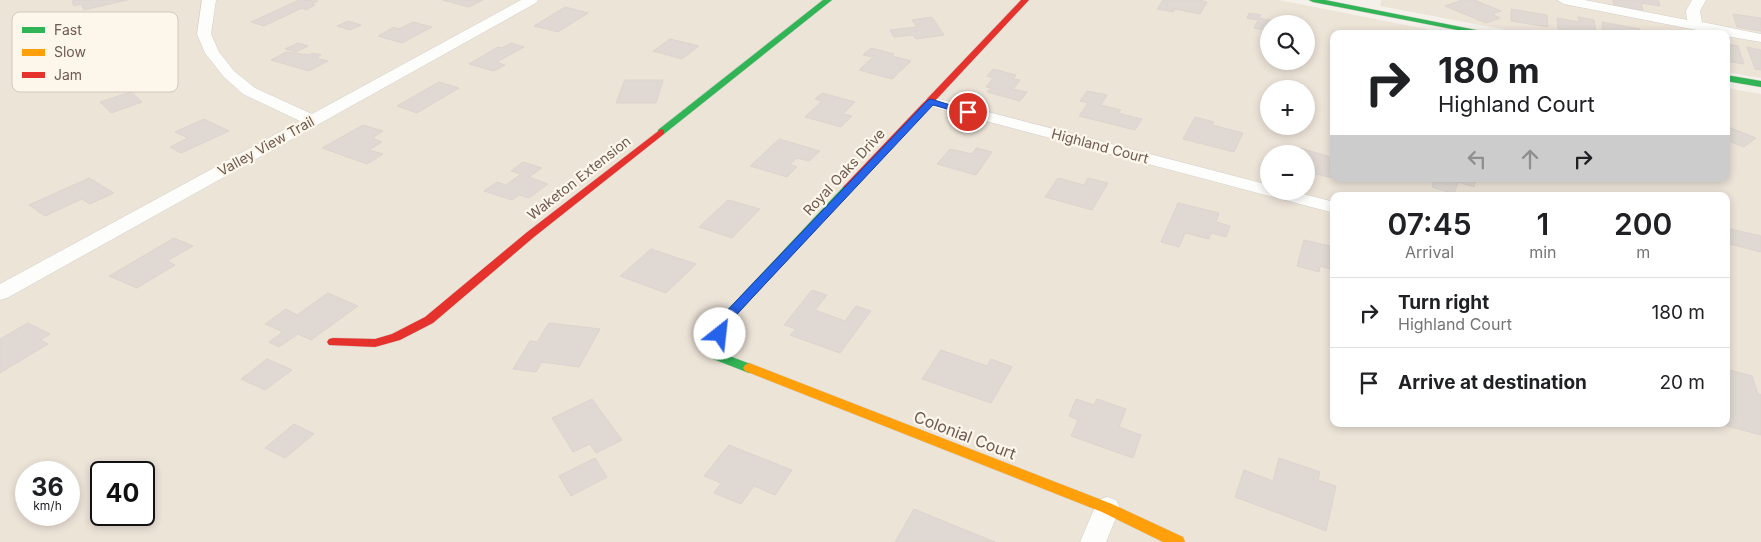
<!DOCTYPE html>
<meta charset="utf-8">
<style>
:root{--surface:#fff;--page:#f2f2f2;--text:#202124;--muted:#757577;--line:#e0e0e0}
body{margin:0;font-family:Inter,sans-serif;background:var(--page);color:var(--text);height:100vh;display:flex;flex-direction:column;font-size:19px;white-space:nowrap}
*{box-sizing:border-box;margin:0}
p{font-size:16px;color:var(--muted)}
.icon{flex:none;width:28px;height:28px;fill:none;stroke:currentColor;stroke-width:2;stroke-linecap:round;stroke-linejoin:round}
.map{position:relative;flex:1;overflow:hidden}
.details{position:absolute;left:1330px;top:192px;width:400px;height:235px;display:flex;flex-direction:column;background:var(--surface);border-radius:10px;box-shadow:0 2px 8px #0003}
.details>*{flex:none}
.top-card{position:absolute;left:1330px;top:30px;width:400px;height:152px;border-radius:10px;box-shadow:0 2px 8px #0003;background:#fff;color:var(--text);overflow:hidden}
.buttons{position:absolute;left:1260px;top:15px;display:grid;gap:10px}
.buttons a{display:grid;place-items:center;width:55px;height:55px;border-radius:50%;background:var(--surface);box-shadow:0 2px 8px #0003;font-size:25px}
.speed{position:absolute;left:15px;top:461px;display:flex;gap:10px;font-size:25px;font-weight:700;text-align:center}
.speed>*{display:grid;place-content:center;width:65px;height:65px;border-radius:50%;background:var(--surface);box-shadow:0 2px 8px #0003;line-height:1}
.speed small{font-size:12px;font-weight:400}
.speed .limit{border:2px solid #111;border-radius:8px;background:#fff;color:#111}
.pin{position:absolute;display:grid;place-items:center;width:42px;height:42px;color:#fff;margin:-21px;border:2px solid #fff;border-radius:50%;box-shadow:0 1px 5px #0007}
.me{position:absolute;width:55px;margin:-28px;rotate:29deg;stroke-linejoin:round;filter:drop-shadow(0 0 4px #0008)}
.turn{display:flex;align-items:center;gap:18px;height:105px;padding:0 25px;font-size:22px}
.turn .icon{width:65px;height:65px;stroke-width:2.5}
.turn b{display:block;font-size:35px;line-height:42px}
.lanes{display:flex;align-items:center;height:48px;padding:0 25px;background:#0003;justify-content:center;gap:25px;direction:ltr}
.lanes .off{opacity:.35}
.eta{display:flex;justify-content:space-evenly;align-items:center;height:85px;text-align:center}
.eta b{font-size:30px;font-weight:600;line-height:35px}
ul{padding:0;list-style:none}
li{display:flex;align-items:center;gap:15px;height:70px;padding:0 25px;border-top:1px solid var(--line)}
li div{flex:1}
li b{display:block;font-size:19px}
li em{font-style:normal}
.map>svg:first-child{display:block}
.residential{fill:#ede4d8;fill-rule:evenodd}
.building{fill:#e0d9d3;stroke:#dcd4cd}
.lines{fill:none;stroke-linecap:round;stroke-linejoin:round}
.street-casing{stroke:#d3cec8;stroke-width:1}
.fast-casing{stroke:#d4cdc6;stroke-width:1}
.slow-casing{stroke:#d4cdc6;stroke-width:1}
.jam-casing{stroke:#d4cdc6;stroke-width:1}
.street{fill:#fdfdfc;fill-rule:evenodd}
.fast{fill:#30b455;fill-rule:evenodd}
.slow{fill:#ff9f0a;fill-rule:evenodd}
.jam{fill:#e5322d;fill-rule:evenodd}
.route{fill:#2563eb;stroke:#184099}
.labels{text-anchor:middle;stroke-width:4.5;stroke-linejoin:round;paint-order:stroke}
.street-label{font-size:14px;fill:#6f5a4e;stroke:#fdf6eb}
.near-street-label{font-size:16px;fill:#6f5a4e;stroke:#fdf6eb}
.key{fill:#fdf6eb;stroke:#d2c7bc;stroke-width:1}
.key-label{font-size:14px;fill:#6f5a4e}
</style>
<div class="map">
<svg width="1761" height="542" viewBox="0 0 1761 542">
<rect width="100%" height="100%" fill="#f4f1ea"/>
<path class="residential" d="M 0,0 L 1279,0 L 1451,34 L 1334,34 L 1334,179 L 1726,179 L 1726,88 L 1761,94 L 1761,542 L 0,542 ZM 1269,24 L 1306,24 L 1306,61 L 1269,61 ZM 1269,89 L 1306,89 L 1306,126 L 1269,126 ZM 1269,154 L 1306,154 L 1306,191 L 1269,191 ZM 1334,196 L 1726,196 L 1726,424 L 1334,424 ZM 26,472 L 69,472 L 69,515 L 26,515 ZM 101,472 L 144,472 L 144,515 L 101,515 Z
M 1381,0 L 1761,0 L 1761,78 L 1726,72 L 1726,34 L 1527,34 L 1380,6 Z"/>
<path class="building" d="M 76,0 L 127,0 L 84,10 L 81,4 L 74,6 L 72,1 Z
M 299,0 L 318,1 L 311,4 L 315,5 L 306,10 L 302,8 L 264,26 L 251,22 Z
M 442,0 L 483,0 L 469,7 Z
M 1163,0 L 1199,0 L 1207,2 L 1200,14 L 1175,9 L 1173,12 L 1157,9 Z
M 1462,0 L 1474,0 L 1501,11 L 1492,14 L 1500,18 L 1486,23 L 1445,6 Z
M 1613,0 L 1653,0 L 1659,1 L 1660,6 L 1641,3 L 1643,10 L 1614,6 Z
M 565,7 L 588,13 L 558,32 L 534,26 Z
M 1511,9 L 1547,15 L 1548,27 L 1511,21 Z
M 1249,13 L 1261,15 L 1259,18 L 1288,24 L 1269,24 L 1269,31 L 1254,28 L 1258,20 L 1247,18 Z
M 1733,14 L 1761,18 L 1761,31 L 1737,27 Z
M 932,17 L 944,35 L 916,39 L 913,35 L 894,37 L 890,30 L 917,27 L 912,20 Z
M 1578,17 L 1594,20 L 1596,34 L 1575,34 L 1575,32 L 1558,29 L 1557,18 L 1579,22 Z
M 348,21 L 361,25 L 350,30 L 337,26 Z
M 413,22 L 432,27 L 402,43 L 378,36 L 394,27 L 399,29 Z
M 1602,22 L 1640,29 L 1641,34 L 1603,34 Z
M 670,39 L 699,46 L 682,59 L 653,51 Z
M 298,43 L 308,46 L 296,52 L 285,49 Z
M 511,43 L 524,47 L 497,62 L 505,65 L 494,71 L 469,64 L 498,47 L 502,48 Z
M 1726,44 L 1738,46 L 1744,64 L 1726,61 Z
M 1747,47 L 1761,50 L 1761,70 L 1755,69 Z
M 871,48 L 894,54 L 892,56 L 911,61 L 892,79 L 859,70 L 873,57 L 863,55 Z
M 286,52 L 309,55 L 313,53 L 321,55 L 316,58 L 328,61 L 309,71 L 271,60 Z
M 993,69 L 1016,75 L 1013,79 L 1020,80 L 1013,89 L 1027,92 L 1020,101 L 987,92 L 991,88 L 986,87 L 993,78 L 987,76 Z
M 625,80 L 663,80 L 656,103 L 616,103 Z
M 439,82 L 459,88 L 417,113 L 397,106 Z
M 1087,91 L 1107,95 L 1101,105 L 1121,110 L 1118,113 L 1142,119 L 1135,130 L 1079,116 L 1088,103 L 1080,101 Z
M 131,92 L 142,102 L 111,113 L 100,102 Z
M 822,93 L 855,102 L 843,114 L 852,116 L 841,127 L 805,117 L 822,101 L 815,99 Z
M 1195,117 L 1214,122 L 1212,125 L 1243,133 L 1234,152 L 1183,139 Z
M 204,119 L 229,131 L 181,153 L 170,147 L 188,138 L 175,132 Z
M 363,125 L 383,131 L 372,138 L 382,142 L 369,150 L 383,154 L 367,164 L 322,148 Z
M 1726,126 L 1756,138 L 1744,147 L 1726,140 Z
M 779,139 L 820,151 L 809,161 L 797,158 L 790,164 L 797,167 L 787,177 L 750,166 Z
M 976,148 L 992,152 L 976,175 L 937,164 L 950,149 L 972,154 Z
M 1300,148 L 1334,158 L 1334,178 L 1306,172 L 1306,154 L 1298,154 Z
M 523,162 L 542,168 L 529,177 L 548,184 L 529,198 L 519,195 L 512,200 L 484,191 L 497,182 L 506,185 L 521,174 L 511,171 Z
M 89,178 L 114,193 L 90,204 L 82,199 L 45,216 L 29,205 Z
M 1058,178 L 1084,185 L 1088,178 L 1108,183 L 1092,210 L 1045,197 Z
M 1430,179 L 1476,179 L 1474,187 L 1458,182 L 1454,194 L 1432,187 L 1434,180 Z
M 728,200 L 760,209 L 732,238 L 699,227 Z
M 1178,203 L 1219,213 L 1216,222 L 1230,226 L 1226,237 L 1211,233 L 1209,239 L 1185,233 L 1179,247 L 1161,242 Z
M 1726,228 L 1761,236 L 1761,252 L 1726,243 Z
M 174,238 L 193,246 L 167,261 L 175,265 L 137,288 L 109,276 Z
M 1304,240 L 1334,247 L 1334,270 L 1320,266 L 1319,272 L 1297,266 Z
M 651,249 L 696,264 L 666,293 L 620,276 Z
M 812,290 L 827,295 L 815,310 L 845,321 L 856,306 L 871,311 L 840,353 L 790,335 L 796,329 L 784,325 Z
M 328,293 L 358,306 L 311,340 L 298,334 L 279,347 L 269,342 L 283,332 L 265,324 L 286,309 L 297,315 Z
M 28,323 L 50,334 L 40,340 L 48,344 L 0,373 L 0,339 Z
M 549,323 L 600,329 L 579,367 L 542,362 L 536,372 L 513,369 L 530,341 L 537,342 Z
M 941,350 L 987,366 L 991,359 L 1012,367 L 991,403 L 922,379 Z
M 267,359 L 292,370 L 265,390 L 241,379 Z
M 1726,369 L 1752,376 L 1758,394 L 1761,395 L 1761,435 L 1719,424 L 1726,424 Z
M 592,399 L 622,440 L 596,453 L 590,444 L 573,452 L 552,418 Z
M 1076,399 L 1094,405 L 1097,399 L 1126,409 L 1119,427 L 1141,435 L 1133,458 L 1071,436 L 1078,420 L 1069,416 Z
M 294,424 L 314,434 L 285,458 L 265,448 Z
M 729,445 L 792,470 L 775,495 L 754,486 L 741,504 L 714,493 L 721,483 L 704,476 Z
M 595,458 L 607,477 L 571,496 L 559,476 Z
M 1279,458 L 1320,472 L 1318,480 L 1336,486 L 1326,531 L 1235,497 L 1244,470 L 1273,481 Z
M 914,509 L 995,542 L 895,542 Z"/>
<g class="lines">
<defs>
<path id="street" d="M 202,0 L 216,0 L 211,34 L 219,52 L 234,71 L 255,88 L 312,114 L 521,0 L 538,0 L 536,3 L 7,298 L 0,300 L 0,284 L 300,121 L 243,94 L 224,77 L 205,53 L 197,34 Z
M 1557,0 L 1585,0 L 1687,20 L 1686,11 L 1692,0 L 1706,0 L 1700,11 L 1702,22 L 1761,34 L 1761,42 L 1726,36 L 1726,34 L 1717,34 L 1564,4 Z
M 931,97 L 1269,185 L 1269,191 L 1292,191 L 1334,202 L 1334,213 L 925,105 L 923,102 L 925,99 Z
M 1107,497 L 1116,500 L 1120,508 L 1106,542 L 1080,542 L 1098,500 Z"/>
<path id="fast" d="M 823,0 L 832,0 L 664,134 L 658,134 L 658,130 Z
M 1309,0 L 1325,0 L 1496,34 L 1478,34 L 1313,2 Z
M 1726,75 L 1761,81 L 1761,87 L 1726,81 Z
M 848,185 L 853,188 L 852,190 L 729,323 L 724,354 L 753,365 L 755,368 L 753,371 L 749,373 L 713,359 L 711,356 L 719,319 L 844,186 Z"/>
<path id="slow" d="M 749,363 L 1112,504 L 1183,537 L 1185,542 L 1163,542 L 1102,512 L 745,371 L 743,368 L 745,365 Z"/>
<path id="jam" d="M 1021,0 L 1029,0 L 852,190 L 844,190 L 843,188 L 844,186 Z
M 661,129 L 664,130 L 664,134 L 534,237 L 433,323 L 400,340 L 375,347 L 329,345 L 327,342 L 329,339 L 333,338 L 375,339 L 392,334 L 425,317 L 526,233 Z"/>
</defs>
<use href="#street" class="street-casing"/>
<use href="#fast" class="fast-casing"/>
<use href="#slow" class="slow-casing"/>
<use href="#jam" class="jam-casing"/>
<use href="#street" class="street"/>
<use href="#fast" class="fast"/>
<use href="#slow" class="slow"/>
<use href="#jam" class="jam"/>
</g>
<path class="route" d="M 931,99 L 973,112 L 968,115 L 933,105 L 752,298 L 729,323 L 725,337 L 716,337 L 714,334 L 719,319 L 928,100 Z"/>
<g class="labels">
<g class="street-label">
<text transform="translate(266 146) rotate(-29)" y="5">Valley View Trail</text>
<text transform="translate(1100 146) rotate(15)" y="5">Highland Court</text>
<text transform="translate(844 172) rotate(-47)" y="5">Royal Oaks Drive</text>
<text transform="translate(579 178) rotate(-38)" y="5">Waketon Extension</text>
</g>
<g class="near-street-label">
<text transform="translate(965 435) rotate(21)" y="6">Colonial Court</text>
</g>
</g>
<rect x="12" y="12" width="166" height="80" rx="8" class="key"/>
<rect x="22" y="27" width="23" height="6" fill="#30b455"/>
<rect x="22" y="49" width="23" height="7" fill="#ff9f0a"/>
<rect x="22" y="72" width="23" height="6" fill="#e5322d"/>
<g class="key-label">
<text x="54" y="35">Fast</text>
<text x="54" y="57">Slow</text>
<text x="54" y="80">Jam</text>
</g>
</svg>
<div class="buttons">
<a><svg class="icon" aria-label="search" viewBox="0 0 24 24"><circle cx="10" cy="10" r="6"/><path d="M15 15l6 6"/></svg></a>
<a>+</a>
<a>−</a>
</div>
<div class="speed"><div>36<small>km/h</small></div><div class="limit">40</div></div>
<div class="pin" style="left:968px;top:112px;background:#d93025"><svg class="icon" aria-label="arrive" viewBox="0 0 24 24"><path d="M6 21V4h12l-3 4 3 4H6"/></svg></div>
<svg class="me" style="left:720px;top:334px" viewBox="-20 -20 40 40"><circle r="19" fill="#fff"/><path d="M0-13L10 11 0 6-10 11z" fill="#2563eb"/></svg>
<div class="top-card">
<div class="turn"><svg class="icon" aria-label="right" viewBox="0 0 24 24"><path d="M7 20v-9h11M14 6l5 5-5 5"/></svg><div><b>180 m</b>Highland Court</div></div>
<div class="lanes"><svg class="icon off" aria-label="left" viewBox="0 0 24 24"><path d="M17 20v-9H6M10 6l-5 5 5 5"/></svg><svg class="icon off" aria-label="ahead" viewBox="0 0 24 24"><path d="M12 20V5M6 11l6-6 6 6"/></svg><svg class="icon" aria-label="right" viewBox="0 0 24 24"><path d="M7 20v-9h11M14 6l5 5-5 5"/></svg></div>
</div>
<section class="details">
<div class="eta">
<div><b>07:45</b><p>Arrival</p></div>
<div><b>1</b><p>min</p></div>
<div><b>200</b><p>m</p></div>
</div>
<ul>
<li><svg class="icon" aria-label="right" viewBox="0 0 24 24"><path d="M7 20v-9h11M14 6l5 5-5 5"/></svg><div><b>Turn right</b><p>Highland Court</p></div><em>180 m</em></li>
<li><svg class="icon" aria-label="arrive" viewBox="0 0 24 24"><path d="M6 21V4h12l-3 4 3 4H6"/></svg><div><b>Arrive at destination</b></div><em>20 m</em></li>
</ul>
</section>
</div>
